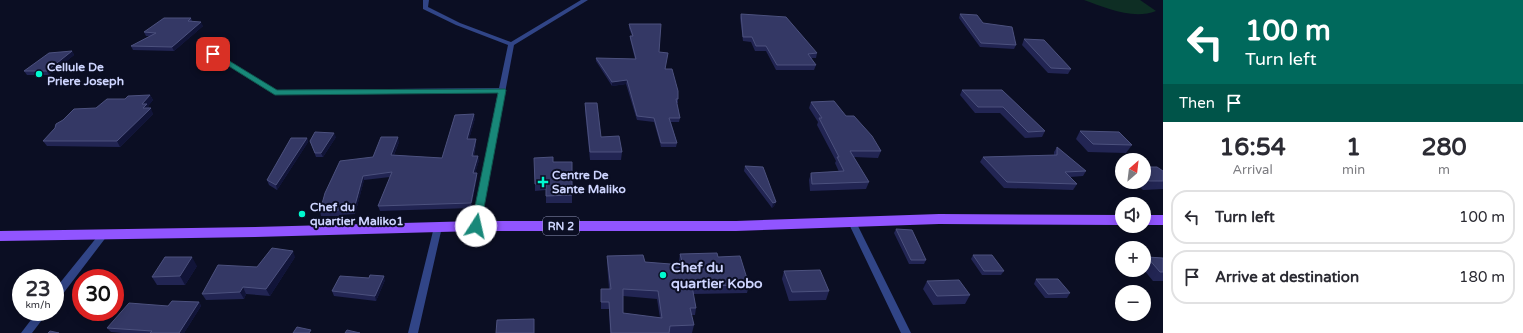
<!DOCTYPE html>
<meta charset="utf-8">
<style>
:root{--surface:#fff;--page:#f2f2f3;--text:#2b2b33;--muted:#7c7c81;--line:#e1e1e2}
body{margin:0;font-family:"Varela Round",sans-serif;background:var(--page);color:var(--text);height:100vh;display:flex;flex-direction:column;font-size:15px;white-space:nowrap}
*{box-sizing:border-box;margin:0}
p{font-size:13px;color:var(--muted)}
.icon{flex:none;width:22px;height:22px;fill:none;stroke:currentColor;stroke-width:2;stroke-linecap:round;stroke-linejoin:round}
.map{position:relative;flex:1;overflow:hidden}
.panel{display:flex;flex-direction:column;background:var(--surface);width:360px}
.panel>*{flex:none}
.banner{background:#00695c;color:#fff;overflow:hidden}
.needle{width:26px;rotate:28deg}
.controls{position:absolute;left:1115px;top:153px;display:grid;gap:8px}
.controls a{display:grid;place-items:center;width:36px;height:36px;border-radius:50%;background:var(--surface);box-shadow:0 2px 10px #0003;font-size:20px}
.speed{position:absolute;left:12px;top:269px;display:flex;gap:8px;font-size:20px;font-weight:700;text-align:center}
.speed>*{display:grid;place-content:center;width:52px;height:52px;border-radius:50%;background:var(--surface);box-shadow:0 2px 10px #0003;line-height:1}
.speed small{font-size:10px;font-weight:400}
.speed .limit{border:6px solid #d22;background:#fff;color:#111}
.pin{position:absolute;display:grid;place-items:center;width:34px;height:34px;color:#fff;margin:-17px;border-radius:8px;box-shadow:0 2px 6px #0006}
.me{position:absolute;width:44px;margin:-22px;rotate:10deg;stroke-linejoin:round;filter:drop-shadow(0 0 3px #0008)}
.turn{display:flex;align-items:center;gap:14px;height:84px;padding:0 16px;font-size:18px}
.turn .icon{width:52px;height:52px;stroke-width:2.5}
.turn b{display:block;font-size:28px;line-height:34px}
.then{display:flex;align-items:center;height:38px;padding:0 16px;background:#0003;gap:8px;font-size:15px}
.eta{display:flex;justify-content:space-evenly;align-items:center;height:68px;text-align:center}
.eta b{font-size:24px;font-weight:700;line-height:28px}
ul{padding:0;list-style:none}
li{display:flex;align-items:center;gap:12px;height:54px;margin:0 8px 6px;padding:0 8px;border:2px solid var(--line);border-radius:16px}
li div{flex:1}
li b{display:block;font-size:15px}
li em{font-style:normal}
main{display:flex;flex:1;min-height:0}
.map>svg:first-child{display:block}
.green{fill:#0e2e24}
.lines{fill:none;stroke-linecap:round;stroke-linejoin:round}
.minor{fill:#314587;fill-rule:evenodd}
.primary{fill:#9155ff;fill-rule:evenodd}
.wall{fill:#222553;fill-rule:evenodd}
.shaded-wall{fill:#111438}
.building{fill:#343865;stroke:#4c517e;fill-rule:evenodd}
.route{fill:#188879;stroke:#10584f}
.poi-dot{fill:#00f9cf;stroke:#0b0e23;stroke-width:1.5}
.labels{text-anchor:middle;stroke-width:4;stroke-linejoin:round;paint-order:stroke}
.shield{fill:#0b0e23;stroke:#9499bd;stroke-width:1}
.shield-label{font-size:11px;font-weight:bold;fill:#ced5ff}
.poi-label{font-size:12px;font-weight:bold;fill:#ced5ff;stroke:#0b0e23;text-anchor:start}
.near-poi-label{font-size:14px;font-weight:bold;fill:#ced5ff;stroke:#0b0e23;text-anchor:start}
</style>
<main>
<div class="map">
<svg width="1163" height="333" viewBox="0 0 1163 333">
<rect width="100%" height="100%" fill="#0b0e23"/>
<path class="green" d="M 1084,0 L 1140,0 L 1156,11 C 1133,20 1106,8 1084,0 Z"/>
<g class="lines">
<path class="minor" d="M 423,0 L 429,0 L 428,7 L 460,23 L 511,42 L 581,0 L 588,0 L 514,45 L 480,226 L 479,228 L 473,228 L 472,226 L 498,92 L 275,94 L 198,46 L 201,44 L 203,45 L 276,90 L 499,88 L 508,45 L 456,25 L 423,9 Z
M 852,219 L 855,220 L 856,222 L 911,333 L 901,333 L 848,222 L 849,220 Z
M 438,224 L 441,225 L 442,227 L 418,333 L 408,333 L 434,227 L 435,225 Z
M 104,231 L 107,232 L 109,234 L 107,236 L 59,299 L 55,300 L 55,289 L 101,232 Z
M 37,312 L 48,312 L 32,333 L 21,333 Z"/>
<path class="primary" d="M 939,214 L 1122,215 L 1122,225 L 939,224 L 736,231 L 476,231 L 255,237 L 0,241 L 0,231 L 255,227 L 476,221 L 736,221 Z
M 1144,215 L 1163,215 L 1163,225 L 1144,225 Z"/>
</g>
<path class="wall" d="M 741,14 L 817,53 L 816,58 L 811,58 L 816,65 L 814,70 L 776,70 L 766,51 L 755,51 L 751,42 L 743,41 L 740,18 Z
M 960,14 L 983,23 L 1016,45 L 1014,49 L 980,47 L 959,18 Z
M 191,18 L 192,21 L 203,26 L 174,51 L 133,50 L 131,46 L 150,36 L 146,36 L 144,32 Z
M 629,24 L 659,52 L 678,99 L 678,103 L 677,103 L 680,118 L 679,122 L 671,122 L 677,143 L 676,147 L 661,147 L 654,122 L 637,120 L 626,84 L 612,86 L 596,61 L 596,58 L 635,59 L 630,39 L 630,36 L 632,36 L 629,28 Z
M 1024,39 L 1071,69 L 1068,74 L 1048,73 L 1022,45 Z
M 72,51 L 74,55 L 49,75 L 27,75 L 24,71 Z
M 962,90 L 1002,90 L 1045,131 L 1042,137 L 1025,138 L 1000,113 L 975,113 L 960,95 Z
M 150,95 L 153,100 L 148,106 L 153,114 L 120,147 L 47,146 L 43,141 L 63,120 L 96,108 L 125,99 Z
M 811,102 L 846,116 L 881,151 L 878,158 L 854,157 L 869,182 L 866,189 L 810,191 L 809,180 L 811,173 L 839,172 L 835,163 L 836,161 L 817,125 L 818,122 L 809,108 Z
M 585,103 L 601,137 L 622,152 L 621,160 L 590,160 L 585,111 Z
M 475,118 L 469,139 L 476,144 L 474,156 L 479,160 L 475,173 L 477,177 L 471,208 L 380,211 L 378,206 L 390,177 L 364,180 L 355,214 L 339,215 L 339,216 L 321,216 L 320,211 L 373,157 L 399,142 L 394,155 L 442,158 Z
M 1080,131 L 1132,145 L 1126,153 L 1088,152 L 1076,139 Z
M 336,137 L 323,157 L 316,157 L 310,141 Z
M 307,138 L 308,142 L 277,190 L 269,185 L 267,180 Z
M 1057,147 L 1086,171 L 1083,176 L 1070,177 L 1077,184 L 1073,190 L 1004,188 L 980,162 L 983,157 L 1054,155 L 1054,152 Z
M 553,162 L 572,162 L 572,203 L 546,203 L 546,190 L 535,191 L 535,184 Z
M 745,166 L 776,202 L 774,206 L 772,208 L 744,171 Z
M 1144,167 L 1163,171 L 1163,189 L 1143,190 L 1134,182 L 1144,182 Z
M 896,229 L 926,260 L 924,264 L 909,264 L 894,233 Z
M 680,254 L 718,257 L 749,285 L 747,293 L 693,294 L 696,308 L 695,315 L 691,315 L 694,325 L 692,333 L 610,333 L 609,309 L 601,309 L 601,289 L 609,289 L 607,263 L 607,256 L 645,262 L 680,265 L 679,261 ZM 623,296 L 657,299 L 660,318 L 623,313 Z
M 973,255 L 1004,271 L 1001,275 L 982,275 L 971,259 Z
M 295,257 L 270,296 L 246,294 L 244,299 L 206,300 L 202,294 L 257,267 Z
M 1147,257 L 1163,258 L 1163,281 L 1153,281 L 1144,270 L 1144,261 Z
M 197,266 L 185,285 L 157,285 L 152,277 Z
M 784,271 L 829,291 L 826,300 L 789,301 L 782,279 Z
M 1036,279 L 1070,293 L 1067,298 L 1045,298 L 1034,284 Z
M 385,280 L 376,301 L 334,296 L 332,291 Z
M 927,281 L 970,295 L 965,304 L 933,305 L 923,289 Z
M 199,302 L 201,306 L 184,333 L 122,333 L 111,332 L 107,328 L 168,306 Z"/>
<path class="shaded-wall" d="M 201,22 L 203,26 L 174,51 L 172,47 Z
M 72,51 L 74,55 L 49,75 L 47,71 Z
M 627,80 L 626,84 L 612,86 L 612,82 Z
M 150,95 L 153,100 L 148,106 L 150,109 L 151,108 L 153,114 L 120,147 L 117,141 L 142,104 Z
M 474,114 L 475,118 L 468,143 L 467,139 Z
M 334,133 L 336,137 L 323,157 L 321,153 Z
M 398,137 L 399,142 L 392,159 L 391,155 Z
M 307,138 L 308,142 L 277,190 L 276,185 Z
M 476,139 L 476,144 L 472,160 L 472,156 Z
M 478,156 L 479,160 L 474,177 L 473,173 Z
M 477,173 L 477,177 L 471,208 L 471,203 Z
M 363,176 L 364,180 L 355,214 L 354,209 Z
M 776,202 L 774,206 L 772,208 L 773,203 Z
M 293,251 L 295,257 L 270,296 L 266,289 Z
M 192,257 L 197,266 L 185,285 L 180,276 Z
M 384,276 L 385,280 L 376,301 L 375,296 Z
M 243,287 L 246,294 L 244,299 L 240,292 Z
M 199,302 L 201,306 L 184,333 L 179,333 Z"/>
<path class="building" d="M 741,14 L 786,17 L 817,53 L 808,54 L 816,65 L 777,65 L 766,46 L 756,46 L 752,37 L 743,37 Z
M 960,14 L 977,15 L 983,23 L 1012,27 L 1016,45 L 981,43 Z
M 164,18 L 191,18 L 188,21 L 201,22 L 172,47 L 131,46 L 156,33 L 144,32 Z
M 629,24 L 661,24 L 659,52 L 668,53 L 665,69 L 672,69 L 678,91 L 678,99 L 676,99 L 680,118 L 669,118 L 677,143 L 661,143 L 654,118 L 637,116 L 627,80 L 612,82 L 596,58 L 636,59 L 630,36 L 633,36 Z
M 1024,39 L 1044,40 L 1071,69 L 1051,68 Z
M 72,51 L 47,71 L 24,71 L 49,53 Z
M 962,90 L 1002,90 L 1045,131 L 1028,132 L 1003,107 L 978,107 Z
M 150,95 L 142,104 L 147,104 L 143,108 L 151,108 L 117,141 L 43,141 L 55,128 L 56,124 L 63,120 L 74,109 L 96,108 L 107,99 L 125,99 L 128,96 Z
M 834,101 L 846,116 L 854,116 L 872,136 L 881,151 L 850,151 L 869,182 L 812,184 L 811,173 L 844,171 L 837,157 L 839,157 L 819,118 L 822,118 L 811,102 Z
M 585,103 L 597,103 L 601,137 L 619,136 L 622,152 L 590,152 Z
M 474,114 L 467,139 L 476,139 L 472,156 L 478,156 L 473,173 L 477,173 L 471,203 L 378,206 L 392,172 L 363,176 L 354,209 L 338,210 L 337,211 L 320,211 L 325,193 L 340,161 L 373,157 L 381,137 L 398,137 L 391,155 L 442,158 L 455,115 Z
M 1080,131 L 1119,132 L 1132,145 L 1093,144 Z
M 315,132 L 334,133 L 321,153 L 315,153 L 310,141 Z
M 291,138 L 307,138 L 276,185 L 267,180 Z
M 1057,147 L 1086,171 L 1065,172 L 1077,184 L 1007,182 L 983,157 L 1057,155 Z
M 553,157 L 553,162 L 572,162 L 572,195 L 546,196 L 546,183 L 535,184 L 534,158 Z
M 745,166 L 763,167 L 776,202 L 773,203 Z
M 1144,167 L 1157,167 L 1163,171 L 1163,181 L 1149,181 L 1144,177 Z
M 896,229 L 912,230 L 926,260 L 911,260 Z
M 272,248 L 293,251 L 266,289 L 243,287 L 240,292 L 202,294 L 218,265 L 257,267 Z
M 717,253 L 718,257 L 740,256 L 749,285 L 692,286 L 696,308 L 690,308 L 694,325 L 670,326 L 669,333 L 611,333 L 609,302 L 601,302 L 601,289 L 611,289 L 607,256 L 643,255 L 645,262 L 683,265 L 680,254 ZM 623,289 L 658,291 L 662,318 L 623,313 Z
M 973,255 L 992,255 L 1004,271 L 984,271 Z
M 165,257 L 192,257 L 180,276 L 152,277 Z
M 1147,257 L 1163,258 L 1163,272 L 1160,272 Z
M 820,270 L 829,291 L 792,292 L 784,271 Z
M 370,275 L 384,276 L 375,296 L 332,291 L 340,276 L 369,278 Z
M 1036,279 L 1058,279 L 1070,293 L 1048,294 Z
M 959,280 L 970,295 L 937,296 L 927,281 Z
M 172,301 L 199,302 L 179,333 L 150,333 L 152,331 L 107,328 L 129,303 L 168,306 Z
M 534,319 L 534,333 L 496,333 L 497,320 Z
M 297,327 L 311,330 L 309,333 L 293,333 Z
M 347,330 L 360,333 L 345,333 Z
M 50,331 L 59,333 L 48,333 Z"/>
<path class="route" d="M 213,51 L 277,90 L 505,89 L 506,90 L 480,229 L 476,230 L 471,226 L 498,93 L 275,95 L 211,55 L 210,54 Z"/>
<g class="poi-dot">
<circle cx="39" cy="74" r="4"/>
<path d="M541 176h4v4h4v4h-4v4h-4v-4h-4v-4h4z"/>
<circle cx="302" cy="214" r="4"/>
<circle cx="663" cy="275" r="4"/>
</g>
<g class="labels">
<rect class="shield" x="543" y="217" width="36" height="18" rx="3"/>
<g class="shield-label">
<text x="561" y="230">RN 2</text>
</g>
<g class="poi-label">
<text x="47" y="71">Cellule De<tspan x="47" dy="14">Priere Joseph</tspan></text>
<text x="552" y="179">Centre De<tspan x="552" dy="14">Sante Maliko</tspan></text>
<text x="310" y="211">Chef du<tspan x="310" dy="14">quartier Maliko1</tspan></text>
</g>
<g class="near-poi-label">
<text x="671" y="272">Chef du<tspan x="671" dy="16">quartier Kobo</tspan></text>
</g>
</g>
</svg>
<div class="controls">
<a><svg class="needle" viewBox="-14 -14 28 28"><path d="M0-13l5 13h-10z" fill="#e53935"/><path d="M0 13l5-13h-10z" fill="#7c7c81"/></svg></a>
<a><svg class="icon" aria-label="sound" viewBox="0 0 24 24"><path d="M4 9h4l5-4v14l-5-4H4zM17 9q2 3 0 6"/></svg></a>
<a>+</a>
<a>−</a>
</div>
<div class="speed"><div>23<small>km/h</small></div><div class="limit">30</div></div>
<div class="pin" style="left:213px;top:54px;background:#d93025"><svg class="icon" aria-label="arrive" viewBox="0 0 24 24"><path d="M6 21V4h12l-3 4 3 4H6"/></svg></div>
<svg class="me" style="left:476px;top:226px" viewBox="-20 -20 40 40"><circle r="19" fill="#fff"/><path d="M0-13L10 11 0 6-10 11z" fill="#188879"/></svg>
</div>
<section class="panel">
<div class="banner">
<div class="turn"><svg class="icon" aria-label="left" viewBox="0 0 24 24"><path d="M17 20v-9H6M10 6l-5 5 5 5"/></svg><div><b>100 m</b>Turn left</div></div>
<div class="then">Then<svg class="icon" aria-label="arrive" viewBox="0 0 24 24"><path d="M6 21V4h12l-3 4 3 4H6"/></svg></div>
</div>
<div class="eta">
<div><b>16:54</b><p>Arrival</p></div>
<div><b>1</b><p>min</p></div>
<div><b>280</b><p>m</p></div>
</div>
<ul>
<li><svg class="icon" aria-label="left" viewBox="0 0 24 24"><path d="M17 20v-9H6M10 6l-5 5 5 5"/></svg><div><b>Turn left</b></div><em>100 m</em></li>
<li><svg class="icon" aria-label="arrive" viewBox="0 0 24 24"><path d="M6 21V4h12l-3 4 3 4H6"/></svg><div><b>Arrive at destination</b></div><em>180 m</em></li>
</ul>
</section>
</main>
